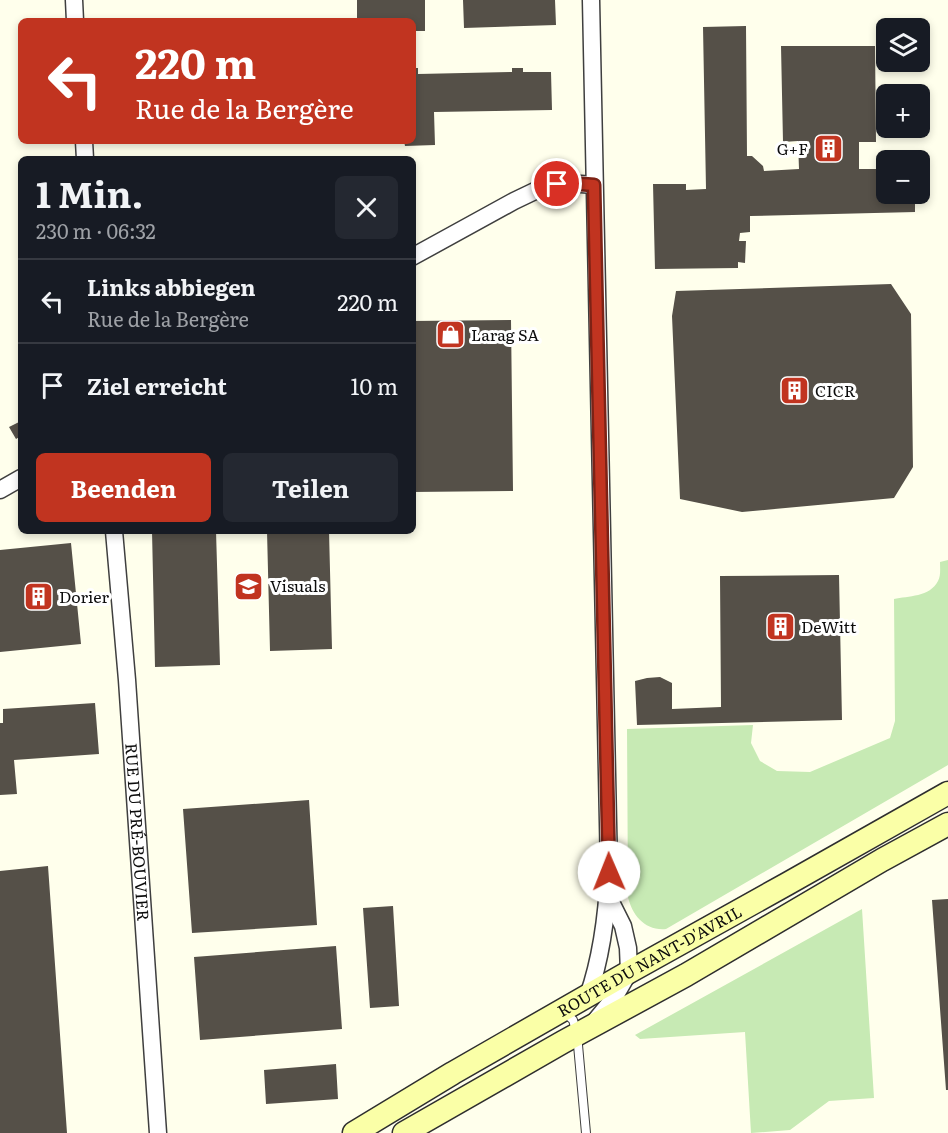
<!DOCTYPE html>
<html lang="de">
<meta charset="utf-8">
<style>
:root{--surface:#171b24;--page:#242831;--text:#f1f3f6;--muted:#9ea1a6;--line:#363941;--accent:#c13420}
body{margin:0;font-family:Literata,serif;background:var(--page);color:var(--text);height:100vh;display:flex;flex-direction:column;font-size:22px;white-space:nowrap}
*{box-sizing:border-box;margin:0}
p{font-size:20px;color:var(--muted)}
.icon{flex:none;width:33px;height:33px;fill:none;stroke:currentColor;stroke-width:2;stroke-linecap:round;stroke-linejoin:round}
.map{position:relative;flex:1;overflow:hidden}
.side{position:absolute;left:18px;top:156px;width:398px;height:378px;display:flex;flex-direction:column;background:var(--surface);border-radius:9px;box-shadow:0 3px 9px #0003}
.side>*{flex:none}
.guide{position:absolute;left:18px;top:18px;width:398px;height:126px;border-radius:9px;box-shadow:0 3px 9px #0003;background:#c13420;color:#fff;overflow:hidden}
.controls{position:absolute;left:876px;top:18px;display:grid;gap:12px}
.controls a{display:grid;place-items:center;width:54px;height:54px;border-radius:9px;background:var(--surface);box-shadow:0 3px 9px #0003;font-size:30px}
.pin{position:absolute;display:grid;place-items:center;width:51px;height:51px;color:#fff;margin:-26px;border:3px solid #fff;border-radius:50%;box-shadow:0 2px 6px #0007}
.me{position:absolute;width:66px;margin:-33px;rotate:359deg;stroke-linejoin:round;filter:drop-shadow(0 0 4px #0008)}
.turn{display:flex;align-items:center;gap:21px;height:126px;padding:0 18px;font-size:27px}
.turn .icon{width:78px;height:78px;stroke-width:2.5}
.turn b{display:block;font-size:42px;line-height:51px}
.round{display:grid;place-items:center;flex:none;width:63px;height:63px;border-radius:9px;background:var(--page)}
.headline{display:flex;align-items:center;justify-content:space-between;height:102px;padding:0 18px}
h1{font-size:36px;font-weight:700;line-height:45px}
.cta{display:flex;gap:12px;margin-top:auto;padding:12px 18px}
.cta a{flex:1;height:69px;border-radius:9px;background:var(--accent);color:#fff;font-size:24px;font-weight:700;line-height:69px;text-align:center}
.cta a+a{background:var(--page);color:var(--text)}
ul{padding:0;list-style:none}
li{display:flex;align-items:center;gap:18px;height:84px;padding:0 18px;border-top:2px solid var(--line)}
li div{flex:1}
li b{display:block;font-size:22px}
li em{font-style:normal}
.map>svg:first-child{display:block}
.green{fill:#c7eab4}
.building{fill:#555048}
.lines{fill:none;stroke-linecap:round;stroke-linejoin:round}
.lane-casing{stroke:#3f3f3f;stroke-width:10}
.street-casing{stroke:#3f3f3f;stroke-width:19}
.secondary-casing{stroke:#2e2e2e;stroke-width:25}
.lane{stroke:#fff;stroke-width:8}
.street{stroke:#fff;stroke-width:16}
.secondary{stroke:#faffa7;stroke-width:22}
.route-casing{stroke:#7d2215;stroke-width:15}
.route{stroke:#c13420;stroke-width:10}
.labels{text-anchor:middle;stroke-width:6;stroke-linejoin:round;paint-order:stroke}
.poi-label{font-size:16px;fill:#0c0c0c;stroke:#fff;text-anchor:start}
.street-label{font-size:16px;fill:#0c0c0c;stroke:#fff}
</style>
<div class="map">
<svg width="948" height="1133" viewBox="0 0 948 1133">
<rect width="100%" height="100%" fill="#ffffec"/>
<path class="green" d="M 948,560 L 948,765 L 666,929 C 645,931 632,915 628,897 L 627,729 L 753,725 L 751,743 L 760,761 L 777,771 L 810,772 L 890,738 L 895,721 L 894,599 C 908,596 930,597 938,581 C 941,576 940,568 940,562 Z
M 862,909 L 874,1098 L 829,1101 L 790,1130 L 751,1133 L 745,1032 L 640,1039 L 635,1035 Z"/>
<path class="building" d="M 357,0 L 425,0 L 425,31 L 412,31 L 412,21 L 357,21 Z
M 463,0 L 555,0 L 556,25 L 464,28 Z
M 746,26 L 747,156 L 752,156 L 763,166 L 764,171 L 799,169 L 798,141 L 783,142 L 781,46 L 875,46 L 876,142 L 859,142 L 859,169 L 886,169 L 886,194 L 915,194 L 915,212 L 750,216 L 750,232 L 740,233 L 739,241 L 746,241 L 745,263 L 738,262 L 738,268 L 655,269 L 653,184 L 686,184 L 686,190 L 706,189 L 703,27 Z
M 412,68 L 418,68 L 418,74 L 512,72 L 512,68 L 523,68 L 523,72 L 551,72 L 552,110 L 434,112 L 435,145 L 405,146 L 404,141 L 412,141 Z
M 891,284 L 911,314 L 913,467 L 894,498 L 742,512 L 680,499 L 672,316 L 676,291 Z
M 511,320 L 513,491 L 412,492 L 412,321 Z
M 21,421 L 21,436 L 16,439 L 9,427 Z
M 152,531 L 216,531 L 220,665 L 155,667 Z
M 267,531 L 329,531 L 332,649 L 270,651 Z
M 71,543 L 81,644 L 0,652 L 0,550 Z
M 839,575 L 842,720 L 637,725 L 635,681 L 647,678 L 660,677 L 672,683 L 672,709 L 721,707 L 720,576 Z
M 95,703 L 99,754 L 14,760 L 17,794 L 0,795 L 0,723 L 3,723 L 3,709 Z
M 309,800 L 317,925 L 192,933 L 183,809 Z
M 48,866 L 67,1133 L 0,1133 L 0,871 Z
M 948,899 L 948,1090 L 946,1090 L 932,900 Z
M 393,906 L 399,1006 L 370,1008 L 363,908 Z
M 336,946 L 342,1029 L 200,1040 L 194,957 Z
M 336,1064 L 338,1099 L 266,1104 L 264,1070 Z"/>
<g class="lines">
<defs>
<path id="lane" d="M 564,1012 L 573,1020 L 577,1034 L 586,1133"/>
<g id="street">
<path d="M 74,0 L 75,21"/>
<path d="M 84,141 L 85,159"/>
<path d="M 412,257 L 514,201 L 537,190 L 568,183 L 594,185"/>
<path d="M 0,490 L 21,478"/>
<path id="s1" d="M 114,531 L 127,680 L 158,1133"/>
<path d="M 588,996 C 602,956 607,914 609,871 L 591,0"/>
<path d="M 595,1021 L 614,998 L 629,972 L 628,948 L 623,926 L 608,896"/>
</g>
<g id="secondary">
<path id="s2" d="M 354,1133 L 453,1073 L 629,972 L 787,884 L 948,793"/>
<path d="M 404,1133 L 563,1042 L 686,975 L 882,860 L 948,824"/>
</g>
</defs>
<use href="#lane" class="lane-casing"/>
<use href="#street" class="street-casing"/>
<use href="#secondary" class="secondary-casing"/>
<use href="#lane" class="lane"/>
<use href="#street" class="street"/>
<use href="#secondary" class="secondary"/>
</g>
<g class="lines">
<defs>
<path id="route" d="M 557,184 L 568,183 L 594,185 L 609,872"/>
</defs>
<use href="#route" class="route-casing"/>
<use href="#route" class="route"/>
</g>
<defs>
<symbol id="building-square" viewBox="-11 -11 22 22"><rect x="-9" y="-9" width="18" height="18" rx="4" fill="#c13420" stroke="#fff"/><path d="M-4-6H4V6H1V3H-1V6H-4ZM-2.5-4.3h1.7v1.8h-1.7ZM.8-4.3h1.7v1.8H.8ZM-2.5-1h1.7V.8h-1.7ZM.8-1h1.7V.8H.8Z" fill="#fff"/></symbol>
<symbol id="shop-square" viewBox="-11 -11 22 22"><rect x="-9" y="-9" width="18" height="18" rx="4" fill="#c13420" stroke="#fff"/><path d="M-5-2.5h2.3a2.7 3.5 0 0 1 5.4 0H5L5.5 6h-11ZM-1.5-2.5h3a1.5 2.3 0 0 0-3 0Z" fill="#fff"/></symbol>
<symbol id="school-square" viewBox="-11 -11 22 22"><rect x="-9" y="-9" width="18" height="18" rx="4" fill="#c13420" stroke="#fff"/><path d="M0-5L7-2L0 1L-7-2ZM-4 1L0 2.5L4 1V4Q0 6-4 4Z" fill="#fff"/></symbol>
</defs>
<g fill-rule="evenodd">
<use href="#building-square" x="812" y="132" width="33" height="33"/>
<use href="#shop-square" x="434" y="318" width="33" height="33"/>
<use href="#building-square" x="778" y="374" width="33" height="33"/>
<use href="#school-square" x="232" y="570" width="33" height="33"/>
<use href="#building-square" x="22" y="580" width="33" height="33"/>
<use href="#building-square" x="764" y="610" width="33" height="33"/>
</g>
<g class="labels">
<g class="poi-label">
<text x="808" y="155" text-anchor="end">G+F</text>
<text x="471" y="341">Larag SA</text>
<text x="815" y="397">CICR</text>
<text x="270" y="592">Visuals</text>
<text x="59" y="603">Dorier</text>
<text x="801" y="633">DeWitt</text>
</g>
<g class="street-label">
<text dy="6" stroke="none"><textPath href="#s1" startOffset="302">RUE DU PRÉ-BOUVIER</textPath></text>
<text dy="6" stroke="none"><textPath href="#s2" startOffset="342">ROUTE DU NANT-D'AVRIL</textPath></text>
</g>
</g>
</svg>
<div class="controls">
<a><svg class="icon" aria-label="layers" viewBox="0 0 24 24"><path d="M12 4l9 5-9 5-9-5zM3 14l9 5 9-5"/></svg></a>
<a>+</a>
<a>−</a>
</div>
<div class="pin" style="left:557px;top:184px;background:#d93025"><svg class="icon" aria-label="arrive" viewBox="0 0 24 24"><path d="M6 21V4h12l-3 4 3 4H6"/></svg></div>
<svg class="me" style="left:609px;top:872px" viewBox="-20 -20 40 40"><circle r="19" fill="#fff"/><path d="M0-13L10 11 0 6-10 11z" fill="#c13420"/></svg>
<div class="guide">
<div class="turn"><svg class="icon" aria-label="left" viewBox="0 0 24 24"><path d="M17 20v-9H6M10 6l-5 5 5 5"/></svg><div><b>220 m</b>Rue de la Bergère</div></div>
</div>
<section class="side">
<div class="headline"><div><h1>1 Min.</h1><p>230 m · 06:32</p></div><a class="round"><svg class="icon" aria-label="close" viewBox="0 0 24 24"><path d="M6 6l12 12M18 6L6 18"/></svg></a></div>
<ul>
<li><svg class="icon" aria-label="left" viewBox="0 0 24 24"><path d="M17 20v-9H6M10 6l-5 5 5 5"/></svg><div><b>Links abbiegen</b><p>Rue de la Bergère</p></div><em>220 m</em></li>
<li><svg class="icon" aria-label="arrive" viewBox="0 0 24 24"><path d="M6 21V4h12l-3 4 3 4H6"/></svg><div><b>Ziel erreicht</b></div><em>10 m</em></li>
</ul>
<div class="cta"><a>Beenden</a><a>Teilen</a></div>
</section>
</div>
